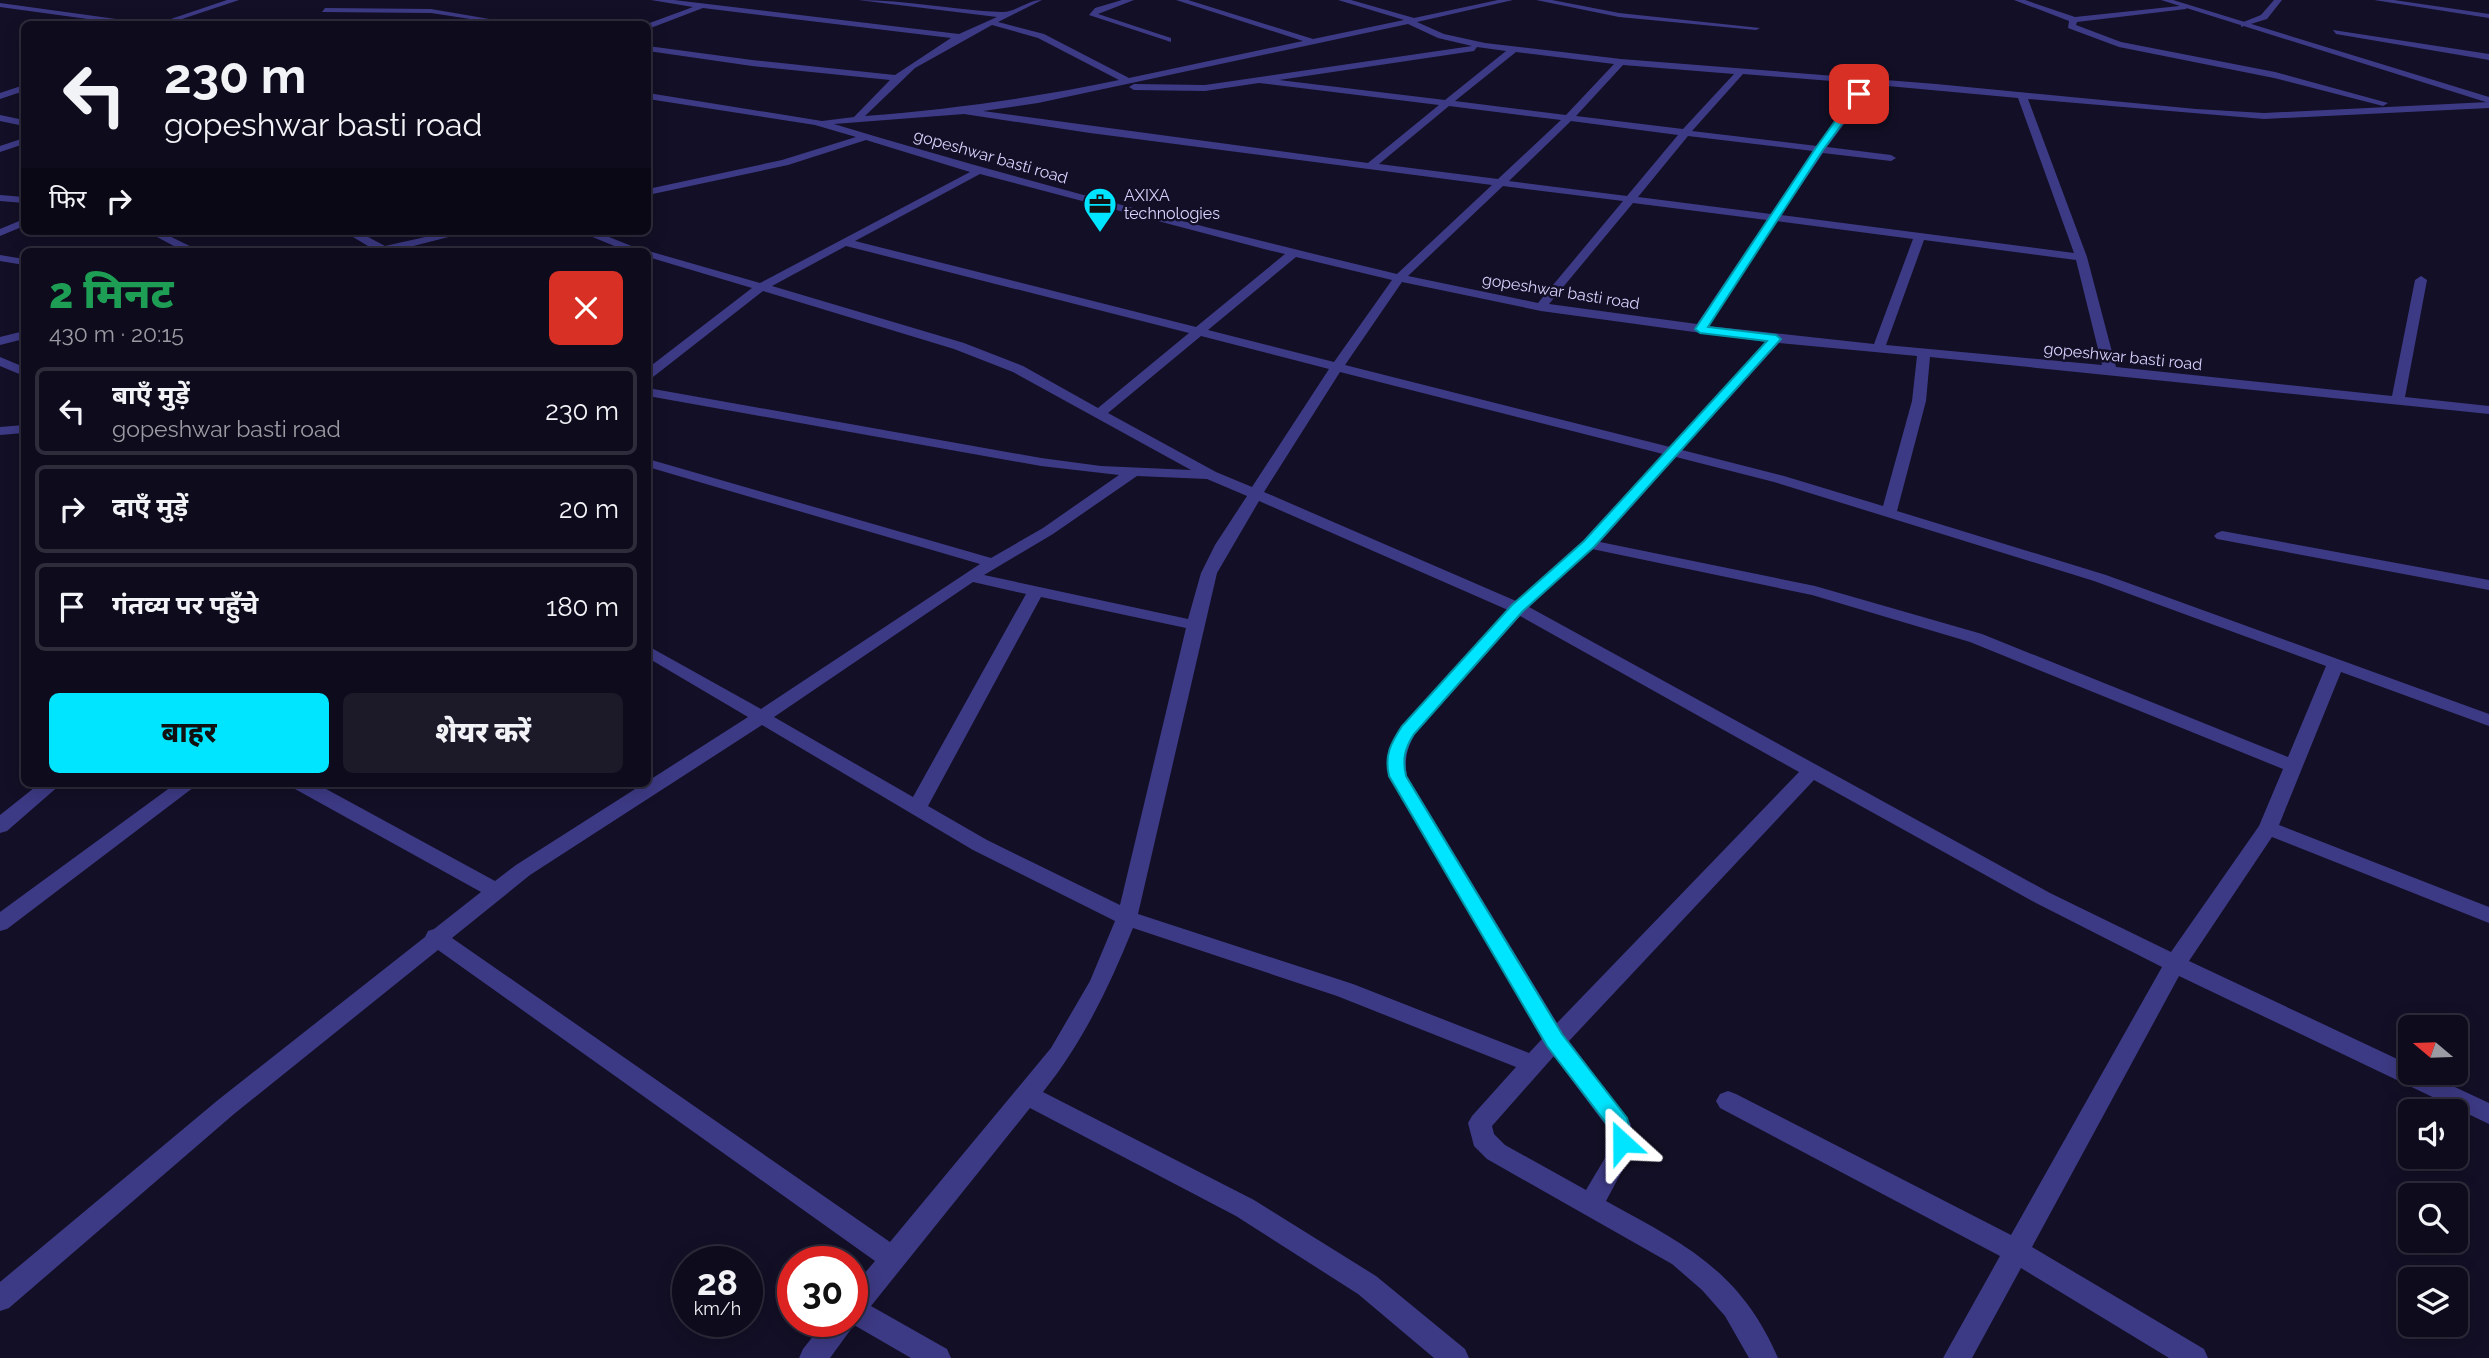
<!DOCTYPE html>
<html lang="hi">
<meta charset="utf-8">
<style>
:root{--surface:#0e0b1c;--page:#1c1929;--text:#f1f3f6;--muted:#9b9ba3;--line:#2e2b3b;--accent:#00e5ff}
body{margin:0;font-family:Raleway,"Noto Sans Devanagari",sans-serif;background:var(--page);color:var(--text);height:100vh;display:flex;flex-direction:column;font-size:26px;white-space:nowrap}
*{box-sizing:border-box;margin:0}
p{font-size:23px;color:var(--muted)}
.icon{flex:none;width:38px;height:38px;fill:none;stroke:currentColor;stroke-width:2;stroke-linecap:round;stroke-linejoin:round}
.map{position:relative;flex:1;overflow:hidden}
.side{position:absolute;left:21px;top:248px;width:630px;height:539px;display:flex;flex-direction:column;background:var(--surface);border-radius:10px;box-shadow:0 4px 18px #0003,0 0 0 2px var(--line)}
.side>*{flex:none}
.guide{position:absolute;left:21px;top:21px;width:630px;height:214px;border-radius:10px;box-shadow:0 4px 18px #0003,0 0 0 2px var(--line);background:#0e0b1c;color:var(--text);overflow:hidden}
.needle{width:46px;rotate:289deg}
.buttons{position:absolute;left:2398px;top:1015px;display:grid;gap:14px}
.buttons a{display:grid;place-items:center;width:70px;height:70px;border-radius:10px;background:var(--surface);box-shadow:0 4px 18px #0003,0 0 0 2px var(--line);font-size:35px}
.speed{position:absolute;left:672px;top:1246px;display:flex;gap:14px;font-size:35px;font-weight:700;text-align:center}
.speed>*{display:grid;place-content:center;width:91px;height:91px;border-radius:50%;background:var(--surface);box-shadow:0 4px 18px #0003,0 0 0 2px var(--line);line-height:1}
.speed small{font-size:18px;font-weight:400}
.speed .limit{border:10px solid #d22;background:#fff;color:#111}
.pin{position:absolute;display:grid;place-items:center;width:60px;height:60px;color:#fff;margin:-30px;border-radius:14px;box-shadow:0 4px 10px #0006}
.me{position:absolute;width:77px;margin:-38px;rotate:336deg;stroke-linejoin:round;filter:drop-shadow(0 0 5px #0008)}
.turn{display:flex;align-items:center;gap:24px;height:147px;padding:0 28px;font-size:32px}
.turn .icon{width:91px;height:91px;stroke-width:2.5}
.turn b{display:block;font-size:49px;line-height:60px}
.then{display:flex;align-items:center;height:66px;padding:0 28px;background:#0003;gap:14px;font-size:26px}
.round{display:grid;place-items:center;flex:none;width:74px;height:74px;border-radius:10px;background:var(--page)}
.head{display:flex;align-items:center;justify-content:space-between;height:119px;padding:0 28px}
h1{font-size:42px;font-weight:800;line-height:52px;color:#1e9e55}
.primary-button{display:flex;gap:14px;margin-top:auto;padding:14px 28px}
.primary-button a{flex:1;height:80px;border-radius:10px;background:var(--accent);color:#111;font-size:28px;font-weight:800;line-height:80px;text-align:center}
.primary-button a+a{background:var(--page);color:var(--text)}
ul{padding:0;list-style:none}
li{display:flex;align-items:center;gap:21px;height:88px;margin:0 14px 10px;padding:0 14px;border:4px solid var(--line);border-radius:10px}
li div{flex:1}
li b{display:block;font-size:26px}
li em{font-style:normal}
.map>svg:first-child{display:block}
.lines{fill:none;stroke-linecap:round;stroke-linejoin:round}
.service{fill:#3d3a85;fill-rule:evenodd}
.minor{fill:#3d3a85;fill-rule:evenodd}
.tertiary{fill:#3d3a85;fill-rule:evenodd}
.route{fill:#00e5ff;stroke:#0095a6;stroke-width:2}
.labels{text-anchor:middle;stroke-width:5;stroke-linejoin:round;paint-order:stroke}
.far-street-label{font-size:16px;fill:#d9d4ff;stroke:#130f26}
.far-poi-label{font-size:16px;fill:#d9d4ff;stroke:#130f26;text-anchor:start}
</style>
<div class="map">
<svg width="2489" height="1358" viewBox="0 0 2489 1358">
<rect width="100%" height="100%" fill="#130f26"/>
<g class="lines">
<path class="service" d="M 227,0 L 239,0 L 167,24 L 156,24 Z
M 1536,0 L 1552,0 L 1619,13 L 1760,28 L 1756,30 L 1619,17 Z"/>
<path class="minor" d="M 651,0 L 674,0 L 959,34 L 997,17 L 858,0 C 906,0 953,10 1001,12 C 1015,13 1027,0 1042,0 L 998,22 L 1044,34 L 1129,78 L 1303,41 L 1176,0 L 1188,0 L 1313,39 L 1404,20 L 1338,0 L 1351,0 L 1414,18 L 1498,0 L 1513,0 L 1417,22 L 1444,34 L 1485,43 L 1621,59 L 1936,84 L 2196,109 L 2264,113 L 2489,102 L 2489,108 L 2264,119 L 2028,99 L 2087,257 L 2116,367 L 2392,396 L 2415,280 L 2421,276 L 2427,280 L 2405,397 L 2489,406 L 2489,414 L 1930,357 L 1926,401 L 1897,511 L 2106,575 L 2489,714 L 2489,726 L 2341,672 L 2279,825 L 2489,907 L 2489,923 L 2272,837 L 2189,961 L 2410,1065 L 2410,1073 L 2425,1073 L 2489,1103 L 2489,1124 L 2179,976 L 2032,1247 L 2204,1349 L 2208,1358 L 2169,1358 L 2021,1268 L 1972,1358 L 1943,1358 L 2000,1256 L 1720,1108 L 1716,1101 L 1720,1094 L 1728,1091 L 1736,1094 L 2011,1235 L 2162,967 L 2036,903 L 1814,780 L 1569,1041 L 1631,1124 L 1629,1158 L 1606,1201 C 1684,1244 1740,1270 1778,1358 L 1749,1358 L 1725,1316 L 1702,1290 L 1672,1264 L 1487,1159 L 1474,1146 L 1468,1123 L 1472,1116 L 1516,1067 L 1337,996 L 1133,928 C 1109,987 1083,1042 1043,1092 L 1254,1200 L 1376,1276 L 1465,1349 L 1469,1358 L 1434,1358 L 1358,1294 L 1236,1216 L 1030,1108 L 871,1306 L 947,1349 L 951,1358 L 911,1358 L 854,1325 L 830,1358 L 799,1358 L 803,1349 L 825,1321 L 852,1321 L 852,1288 L 875,1261 L 438,950 L 234,1114 L 9,1308 L 0,1311 L 0,1282 L 218,1100 L 425,937 L 428,931 L 434,929 L 481,892 L 295,789 L 292,784 L 317,784 L 495,881 L 516,865 L 643,784 L 648,784 L 648,781 L 748,717 L 648,658 L 648,646 L 761,709 L 980,564 L 648,467 L 648,459 L 991,558 L 1043,528 L 1119,475 L 1041,466 L 648,396 L 648,388 L 1041,458 L 1101,466 L 1191,470 L 1013,372 L 954,349 L 763,291 L 653,377 L 648,378 L 648,368 L 752,288 L 648,257 L 648,252 L 629,252 L 578,231 L 594,231 L 644,251 L 652,252 L 760,283 L 970,172 L 866,140 L 788,165 L 648,195 L 648,189 L 782,160 L 856,137 L 815,125 L 648,99 L 648,93 L 822,121 L 854,117 L 890,80 L 752,66 L 648,51 L 648,46 L 752,60 L 895,75 L 951,38 L 703,8 L 648,29 L 647,24 L 693,7 ZM 1408,24 L 1438,38 L 1472,46 L 1205,85 L 1134,84 L 1129,87 L 1134,90 L 1205,91 L 1259,83 L 1439,105 L 1368,163 L 983,111 L 1038,103 ZM 992,25 L 1038,38 L 1119,80 C 1033,98 953,109 865,116 L 915,68 ZM 1477,47 L 1506,51 L 1445,100 L 1279,80 L 1474,51 ZM 1516,52 L 1614,64 L 1566,115 L 1455,101 ZM 1623,65 L 1734,74 L 1683,129 L 1576,116 ZM 1743,74 L 1857,83 L 1851,101 L 1817,146 L 1692,131 ZM 1866,84 L 2018,98 L 2074,253 L 1781,215 L 1823,153 L 1891,161 L 1896,158 L 1891,155 L 1827,147 L 1861,101 ZM 1449,106 L 1561,120 L 1498,179 L 1379,164 ZM 964,114 L 1090,133 L 1492,185 L 1397,274 C 1208,229 1020,180 834,124 ZM 1571,121 L 1678,135 L 1627,196 L 1509,181 ZM 1688,136 L 1813,151 L 1771,214 L 1638,197 ZM 980,174 L 1264,249 L 1285,254 L 1196,327 L 855,241 ZM 1503,186 L 1623,201 L 1538,303 L 1408,276 ZM 1633,203 L 1767,220 L 1697,324 L 1549,304 ZM 1777,221 L 1913,239 L 1874,344 L 1708,326 ZM 1924,240 L 2076,260 L 2102,365 L 1886,345 ZM 846,246 L 1189,333 L 1098,408 L 1023,366 L 964,343 L 772,286 ZM 1296,257 L 1392,280 L 1334,362 L 1208,330 ZM 1402,282 L 1541,311 L 1767,342 L 1670,447 L 1345,365 ZM 1201,336 L 1329,369 L 1252,487 L 1216,472 L 1108,413 ZM 1779,343 L 1917,356 L 1912,401 L 1883,506 L 1784,476 L 1682,450 ZM 1340,372 L 1663,454 L 1583,541 L 1516,601 L 1264,492 ZM 1676,457 L 1774,482 L 2094,581 L 2326,666 L 2288,757 L 1982,634 L 1815,586 L 1600,542 ZM 1137,476 L 1207,479 L 1247,496 L 1215,545 L 1201,573 L 1188,619 L 984,575 L 1053,534 ZM 1259,501 L 1508,610 L 1402,726 C 1391,742 1385,756 1389,776 L 1542,1039 L 1529,1053 L 1353,984 L 1138,914 L 1217,573 ZM 1592,549 L 1812,595 L 1970,642 L 2283,769 L 2259,826 L 2171,952 L 2050,893 L 1529,607 ZM 973,582 L 1026,594 L 913,797 L 774,717 ZM 1041,597 L 1186,628 L 1120,905 L 987,840 L 928,806 ZM 1520,616 L 1799,772 L 1557,1023 L 1407,776 C 1404,760 1407,748 1415,734 ZM 762,725 L 973,850 L 1115,921 L 1090,981 L 1051,1048 L 890,1242 L 452,938 L 530,875 ZM 1554,1056 L 1607,1127 L 1605,1158 L 1586,1190 L 1505,1145 L 1494,1134 L 1492,1126 Z
M 1122,0 L 1134,0 L 1098,14 L 1171,38 L 1171,42 L 1089,15 L 1095,8 Z
M 2014,0 L 2025,0 L 2075,17 L 2189,5 L 2186,9 L 2077,22 L 2076,25 L 2121,42 L 2275,72 L 2388,103 L 2383,106 L 2274,78 L 2119,47 L 2068,28 L 2069,21 Z
M 2274,0 L 2282,0 L 2267,19 L 2241,27 L 2241,23 L 2261,15 Z
M 2374,0 L 2394,0 L 2489,14 L 2489,18 Z
M 0,3 L 138,22 L 142,24 L 124,24 L 0,7 Z
M 325,8 L 431,9 L 519,24 L 503,24 L 431,13 L 322,12 Z
M 2333,30 L 2489,54 L 2489,60 L 2336,34 Z
M 24,85 L 24,91 L 0,99 L 0,93 Z
M 0,115 L 24,120 L 24,126 L 0,121 Z
M 24,138 L 24,144 L 0,152 L 0,146 Z
M 0,195 L 24,197 L 24,203 L 0,201 Z
M 24,219 L 24,226 L 0,236 L 0,229 Z
M 343,231 L 357,231 L 385,246 L 452,231 L 472,231 L 390,252 L 369,252 L 373,249 Z
M 161,232 L 198,250 L 200,252 L 185,252 L 157,237 L 155,235 Z
M 0,255 L 24,259 L 24,265 L 0,261 Z
M 24,331 L 24,339 L 0,345 L 0,337 Z
M 0,357 L 24,367 L 24,376 L 0,366 Z
M 24,425 L 24,433 L 0,435 L 0,427 Z
M 2222,531 L 2489,580 L 2489,590 L 2217,539 L 2214,536 L 2217,533 Z
M 39,784 L 61,784 L 7,831 L 0,833 L 0,815 Z
M 175,784 L 198,784 L 7,929 L 0,931 L 0,912 Z"/>
<path class="tertiary" d="M 2161,0 L 2173,0 L 2489,97 L 2489,103 Z"/>
</g>
<path class="route" d="M 1856,92 L 1864,94 L 1823,150 L 1708,327 L 1776,335 L 1781,339 L 1594,547 L 1523,611 L 1414,734 C 1405,748 1402,759 1406,776 L 1562,1034 L 1627,1118 L 1633,1142 L 1630,1148 L 1622,1151 L 1614,1148 L 1609,1127 L 1547,1046 L 1389,776 C 1384,755 1391,743 1402,726 L 1512,605 L 1584,541 L 1767,341 L 1700,333 L 1695,329 L 1815,149 Z"/>
<defs>
<symbol id="office-pin" viewBox="-11 -11 22 30"><path d="M0 17L-7.5 6A9.5 9.5 0 1 1 7.5 6Z" fill="#00e5ff" stroke="#130f26"/><path d="M-6-3h4V-5.5h4V-3h4V5H-6ZM-1-4.5V-3h2v-1.5ZM-6 0V1H6V0Z" fill="#111"/></symbol>
</defs>
<g fill-rule="evenodd">
<use href="#office-pin" x="1081" y="185" width="38" height="52"/>
</g>
<g class="labels">
<g class="far-street-label">
<text transform="translate(991 156) rotate(16)" y="6">gopeshwar basti road</text>
<text transform="translate(1561 291) rotate(9)" y="6">gopeshwar basti road</text>
<text transform="translate(2123 356) rotate(6)" y="6">gopeshwar basti road</text>
</g>
<g class="far-poi-label">
<text x="1124" y="201">AXIXA<tspan x="1124" dy="18">technologies</tspan></text>
</g>
</g>
</svg>
<div class="buttons">
<a><svg class="needle" viewBox="-14 -14 28 28"><path d="M0-13l5 13h-10z" fill="#e53935"/><path d="M0 13l5-13h-10z" fill="#9b9ba3"/></svg></a>
<a><svg class="icon" aria-label="sound" viewBox="0 0 24 24"><path d="M4 9h4l5-4v14l-5-4H4zM17 9q2 3 0 6"/></svg></a>
<a><svg class="icon" aria-label="search" viewBox="0 0 24 24"><circle cx="10" cy="10" r="6"/><path d="M15 15l6 6"/></svg></a>
<a><svg class="icon" aria-label="layers" viewBox="0 0 24 24"><path d="M12 4l9 5-9 5-9-5zM3 14l9 5 9-5"/></svg></a>
</div>
<div class="speed"><div>28<small>km/h</small></div><div class="limit">30</div></div>
<div class="pin" style="left:1859px;top:94px;background:#d93025"><svg class="icon" aria-label="arrive" viewBox="0 0 24 24"><path d="M6 21V4h12l-3 4 3 4H6"/></svg></div>
<svg class="me" style="left:1622px;top:1142px" viewBox="-20 -20 40 40"><path d="M0-17L14 15 0 8-14 15z" fill="#00e5ff" stroke="#fff" stroke-width="4"/></svg>
<div class="guide">
<div class="turn"><svg class="icon" aria-label="left" viewBox="0 0 24 24"><path d="M17 20v-9H6M10 6l-5 5 5 5"/></svg><div><b>230 m</b>gopeshwar basti road</div></div>
<div class="then">फिर<svg class="icon" aria-label="right" viewBox="0 0 24 24"><path d="M7 20v-9h11M14 6l5 5-5 5"/></svg></div>
</div>
<section class="side">
<div class="head"><div><h1>2 मिनट</h1><p>430 m · 20:15</p></div><a class="round" style="background:#d93025;color:#fff"><svg class="icon" aria-label="close" viewBox="0 0 24 24"><path d="M6 6l12 12M18 6L6 18"/></svg></a></div>
<ul>
<li><svg class="icon" aria-label="left" viewBox="0 0 24 24"><path d="M17 20v-9H6M10 6l-5 5 5 5"/></svg><div><b>बाएँ मुड़ें</b><p>gopeshwar basti road</p></div><em>230 m</em></li>
<li><svg class="icon" aria-label="right" viewBox="0 0 24 24"><path d="M7 20v-9h11M14 6l5 5-5 5"/></svg><div><b>दाएँ मुड़ें</b></div><em>20 m</em></li>
<li><svg class="icon" aria-label="arrive" viewBox="0 0 24 24"><path d="M6 21V4h12l-3 4 3 4H6"/></svg><div><b>गंतव्य पर पहुँचे</b></div><em>180 m</em></li>
</ul>
<div class="primary-button"><a>बाहर</a><a>शेयर करें</a></div>
</section>
</div>
